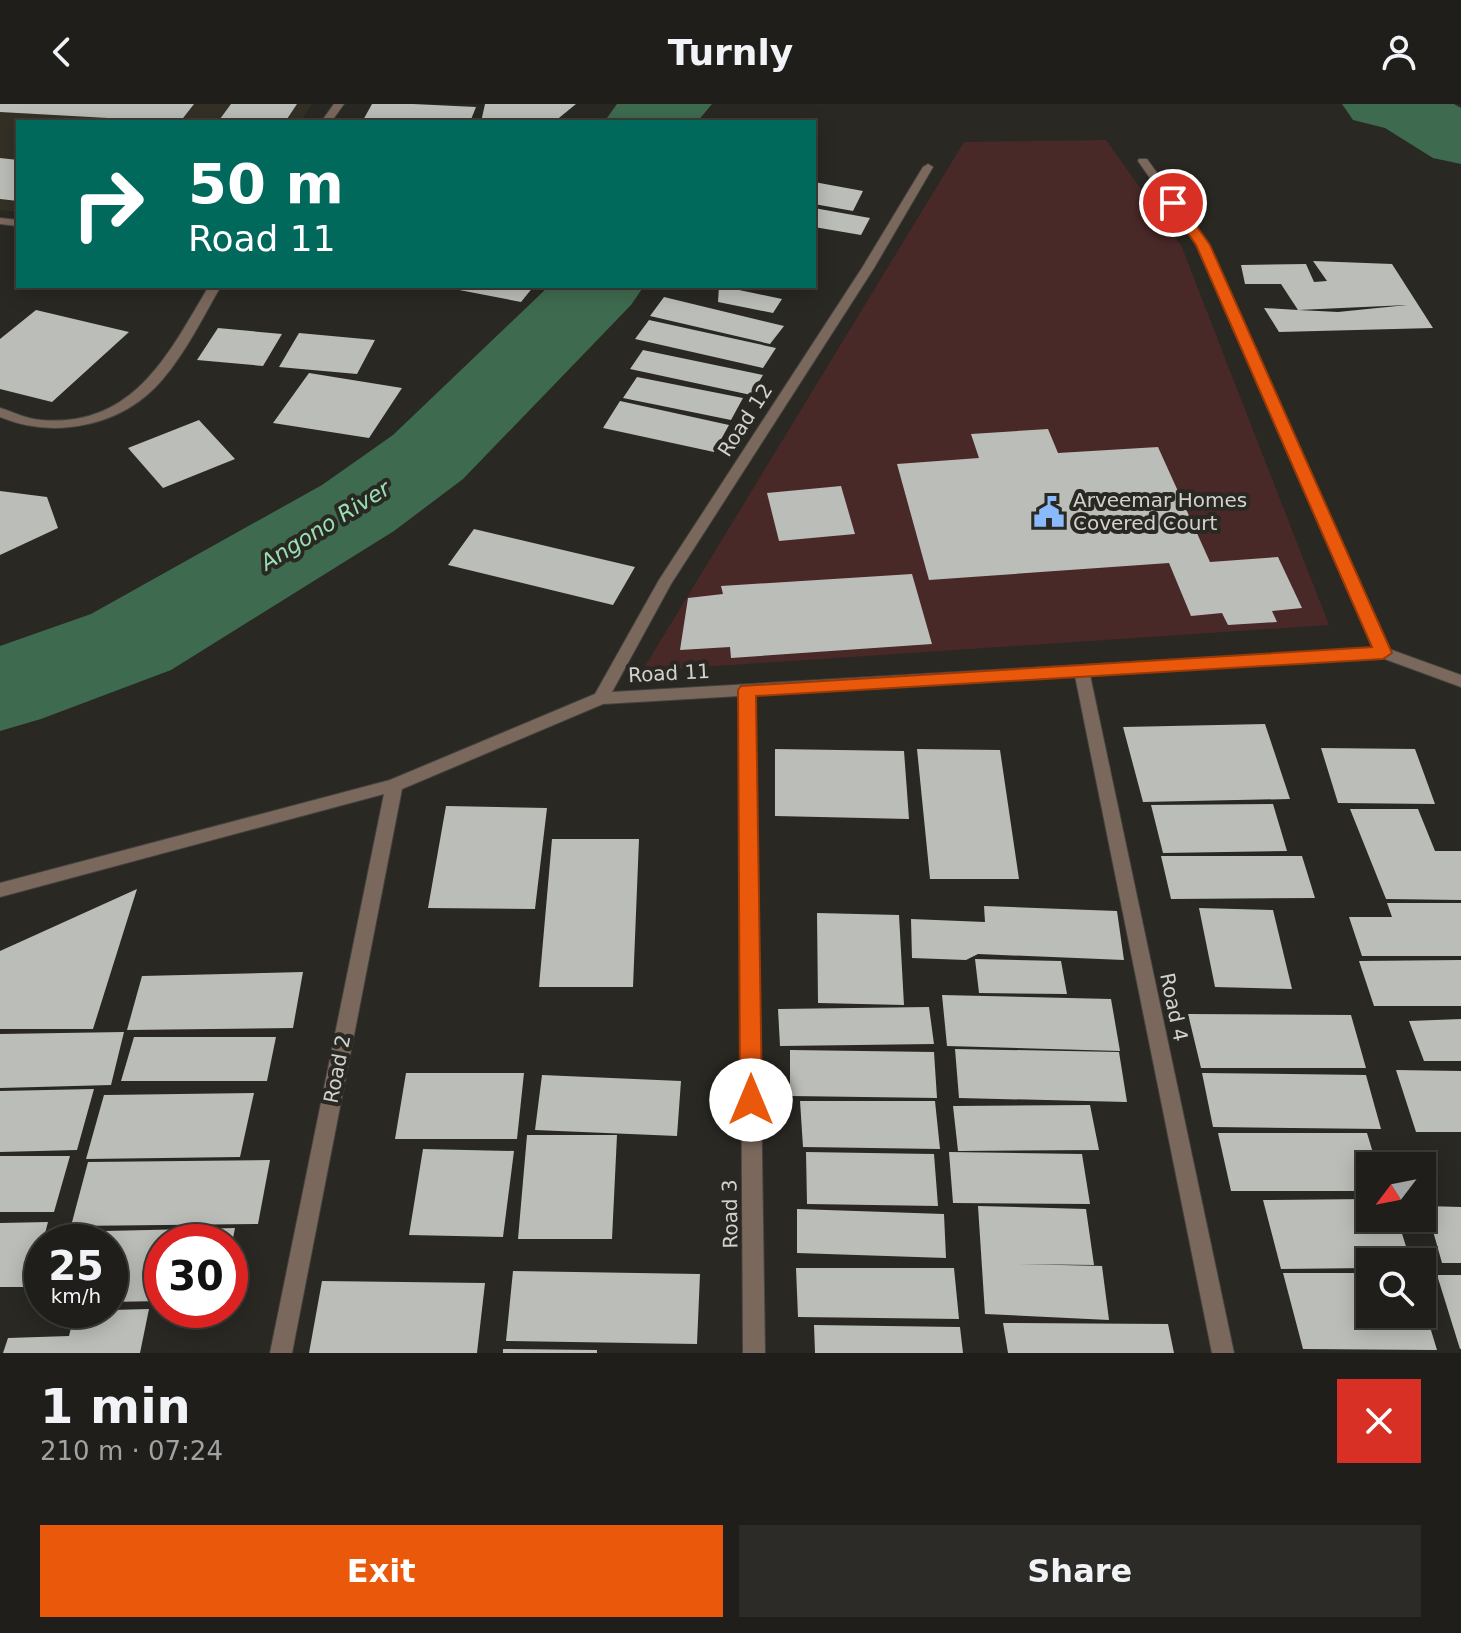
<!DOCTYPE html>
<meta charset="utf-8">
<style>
:root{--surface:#1f1e1a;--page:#2c2b27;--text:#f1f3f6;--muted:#a1a2a2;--line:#3c3c39;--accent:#ea580c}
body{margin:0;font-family:"DejaVu Sans",sans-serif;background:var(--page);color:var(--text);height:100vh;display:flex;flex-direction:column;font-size:30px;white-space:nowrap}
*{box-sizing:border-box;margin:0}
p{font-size:26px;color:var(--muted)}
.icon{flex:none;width:44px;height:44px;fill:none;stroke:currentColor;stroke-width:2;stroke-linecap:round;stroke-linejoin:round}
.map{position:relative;height:1249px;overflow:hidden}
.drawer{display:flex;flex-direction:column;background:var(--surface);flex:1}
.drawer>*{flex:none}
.top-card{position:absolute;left:16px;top:16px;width:800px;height:168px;border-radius:0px;box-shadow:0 4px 20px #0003,0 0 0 2px var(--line);background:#00695c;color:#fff;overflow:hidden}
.needle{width:52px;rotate:238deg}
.controls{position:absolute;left:1356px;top:1048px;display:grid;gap:16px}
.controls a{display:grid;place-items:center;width:80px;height:80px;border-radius:0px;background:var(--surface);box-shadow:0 4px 20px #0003,0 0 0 2px var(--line);font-size:40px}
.speed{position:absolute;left:24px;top:1120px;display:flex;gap:16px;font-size:40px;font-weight:700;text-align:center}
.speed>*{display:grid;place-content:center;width:104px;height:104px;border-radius:50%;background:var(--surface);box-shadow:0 4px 20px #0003,0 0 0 2px var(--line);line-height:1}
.speed small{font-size:20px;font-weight:400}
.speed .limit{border:12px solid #d22;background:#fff;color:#111}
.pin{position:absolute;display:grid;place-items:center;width:68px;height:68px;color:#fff;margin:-34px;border:4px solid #fff;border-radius:50%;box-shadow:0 2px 8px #0007}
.me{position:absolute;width:88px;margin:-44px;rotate:0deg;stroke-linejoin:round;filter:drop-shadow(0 0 6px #0008)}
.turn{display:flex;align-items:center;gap:28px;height:168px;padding:0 40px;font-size:36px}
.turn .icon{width:104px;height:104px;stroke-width:2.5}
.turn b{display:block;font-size:56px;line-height:68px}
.round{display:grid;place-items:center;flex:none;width:84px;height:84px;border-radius:0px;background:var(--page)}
.headline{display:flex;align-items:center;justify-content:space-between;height:136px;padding:0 40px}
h1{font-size:48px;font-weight:800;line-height:60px}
.action{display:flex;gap:16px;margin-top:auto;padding:16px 40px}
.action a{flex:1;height:92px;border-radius:0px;background:var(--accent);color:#fff;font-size:32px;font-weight:800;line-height:92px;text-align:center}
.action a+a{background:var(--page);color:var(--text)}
header{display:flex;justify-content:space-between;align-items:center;height:104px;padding:0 40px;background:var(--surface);font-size:36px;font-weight:800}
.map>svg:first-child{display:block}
.built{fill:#343026}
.green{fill:#492828}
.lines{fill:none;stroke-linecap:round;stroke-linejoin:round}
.river{fill:#3e6b4f;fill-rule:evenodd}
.building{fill:#bbbdb8}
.minor-casing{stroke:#44433f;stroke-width:2}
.minor{fill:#7b685c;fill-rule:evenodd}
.route{fill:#ea580c;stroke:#983908;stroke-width:2}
.labels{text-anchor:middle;stroke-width:8;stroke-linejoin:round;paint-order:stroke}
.street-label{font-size:20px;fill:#d3d2cf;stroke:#292823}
.poi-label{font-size:20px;fill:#d3d2cf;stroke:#292823;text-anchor:start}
.water-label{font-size:22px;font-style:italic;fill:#98e0b2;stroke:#292823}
</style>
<header><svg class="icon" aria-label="back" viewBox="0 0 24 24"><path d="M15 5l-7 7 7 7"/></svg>Turnly<svg class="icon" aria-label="person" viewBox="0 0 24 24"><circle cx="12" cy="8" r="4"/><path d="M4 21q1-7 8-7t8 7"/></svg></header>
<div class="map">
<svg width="1461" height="1249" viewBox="0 0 1461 1249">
<rect width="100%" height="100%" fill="#292823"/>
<path class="built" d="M 0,0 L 312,0 L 300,18 L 18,18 L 18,108 L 0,106 Z"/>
<path class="green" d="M 1106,36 L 1181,141 L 1329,521 L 642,567 L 964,38 Z"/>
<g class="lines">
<path class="river" d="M 617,0 L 712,0 L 697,18 L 604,18 Z
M 1342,0 L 1454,0 L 1461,4 L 1461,60 L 1433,54 L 1385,24 L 1353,16 Z
M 549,182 L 644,182 L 631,201 L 463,375 L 394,427 L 171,566 L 41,615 L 0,627 L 0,542 L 91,510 L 322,381 L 393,331 Z"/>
</g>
<path class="building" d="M 0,0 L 194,0 L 180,18 L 0,8 Z
M 231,0 L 297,0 L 285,18 L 220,15 Z
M 372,0 L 413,0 L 476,3 L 470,18 L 362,18 Z
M 485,0 L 576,0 L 554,18 L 481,18 Z
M 0,54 L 18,56 L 18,97 L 0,95 Z
M 814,78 L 863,87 L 853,107 L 814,100 Z
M 814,104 L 870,114 L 861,131 L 814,123 Z
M 1313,157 L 1392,160 L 1433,224 L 1279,228 L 1264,204 L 1298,206 L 1338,208 L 1407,201 L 1298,206 L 1281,180 L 1245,180 L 1241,161 L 1306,160 L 1314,178 L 1327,177 Z
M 456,182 L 534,182 L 521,198 L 454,185 Z
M 719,182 L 720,182 L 782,195 L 773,209 L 718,198 Z
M 664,193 L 784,222 L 770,240 L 650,212 Z
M 36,206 L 129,228 L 52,298 L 0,285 L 0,235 Z
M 649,216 L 776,244 L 763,264 L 635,235 Z
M 218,224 L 282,230 L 263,262 L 197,256 Z
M 299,229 L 375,236 L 357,270 L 279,263 Z
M 643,246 L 763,271 L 751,291 L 630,265 Z
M 309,269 L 402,284 L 369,334 L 273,319 Z
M 637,273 L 743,294 L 731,316 L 623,294 Z
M 620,297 L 729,321 L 714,348 L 603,324 Z
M 199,316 L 235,355 L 163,384 L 128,344 Z
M 1048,325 L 1058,349 L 1158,343 L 1210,458 L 1278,453 L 1302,504 L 1272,507 L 1277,518 L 1228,521 L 1222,509 L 1191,512 L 1169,459 L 929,476 L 897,360 L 979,354 L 971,330 Z
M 841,382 L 855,430 L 779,437 L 767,389 Z
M 0,387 L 47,393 L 58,424 L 0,451 Z
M 474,425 L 635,463 L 613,501 L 448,461 Z
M 912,470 L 932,540 L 731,554 L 730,543 L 680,546 L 688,494 L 723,490 L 721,482 Z
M 1265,620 L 1290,695 L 1143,698 L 1123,623 Z
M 1321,644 L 1415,645 L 1435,700 L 1338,699 Z
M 775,645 L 904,647 L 909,715 L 775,712 Z
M 917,645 L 1000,646 L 1019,775 L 930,775 Z
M 1273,700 L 1287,747 L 1163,749 L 1151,701 Z
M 446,702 L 547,704 L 535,805 L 428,804 Z
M 1350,705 L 1418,705 L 1435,747 L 1461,747 L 1461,796 L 1386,795 Z
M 552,735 L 639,735 L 633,883 L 539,883 Z
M 1161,752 L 1302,752 L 1315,794 L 1171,795 Z
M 137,785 L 93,925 L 0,925 L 0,847 Z
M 1387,799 L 1461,799 L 1461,852 L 1362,852 L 1349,813 L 1392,813 Z
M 984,802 L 1117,807 L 1124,856 L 978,850 L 966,856 L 912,854 L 911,815 L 985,818 Z
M 1199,804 L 1273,806 L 1292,885 L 1215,883 Z
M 817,809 L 899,811 L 904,901 L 818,899 Z
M 975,855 L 1061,857 L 1067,890 L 979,889 Z
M 1461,856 L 1461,902 L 1374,902 L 1359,857 Z
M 303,868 L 293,924 L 127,926 L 142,872 Z
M 942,891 L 1111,895 L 1120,947 L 947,942 Z
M 929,903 L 934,940 L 780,942 L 778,905 Z
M 1188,910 L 1351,911 L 1366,964 L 1201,964 Z
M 1461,915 L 1461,957 L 1424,957 L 1409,917 Z
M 124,928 L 111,981 L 0,984 L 0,930 Z
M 134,933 L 276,933 L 267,977 L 121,977 Z
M 955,945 L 1119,948 L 1127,998 L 959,994 Z
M 790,946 L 934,948 L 937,994 L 790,992 Z
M 1396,966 L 1461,967 L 1461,1028 L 1416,1028 Z
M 406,969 L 524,969 L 517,1035 L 395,1035 Z
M 1202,969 L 1366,971 L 1381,1025 L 1213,1023 Z
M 542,971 L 681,977 L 677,1032 L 535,1026 Z
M 94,985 L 77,1046 L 0,1048 L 0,987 Z
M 254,989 L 240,1053 L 86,1055 L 104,991 Z
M 800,997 L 935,997 L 940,1045 L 803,1043 Z
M 1090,1001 L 1099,1046 L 958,1047 L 953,1002 Z
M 1218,1029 L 1367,1029 L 1377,1062 L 1370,1062 L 1370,1087 L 1231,1087 Z
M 527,1031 L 617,1031 L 612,1135 L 518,1135 Z
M 423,1045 L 514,1047 L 503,1133 L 409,1131 Z
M 806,1048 L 934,1050 L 938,1102 L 807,1100 Z
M 949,1048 L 1082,1050 L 1090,1100 L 953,1099 Z
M 0,1052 L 70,1052 L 54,1108 L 0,1108 Z
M 270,1056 L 258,1120 L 71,1122 L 88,1058 Z
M 1370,1095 L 1370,1114 L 1397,1114 L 1411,1158 L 1370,1158 L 1370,1164 L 1281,1165 L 1263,1096 Z
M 978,1102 L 1086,1105 L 1094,1161 L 1018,1160 L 1102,1162 L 1109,1216 L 985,1210 Z
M 1426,1102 L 1461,1103 L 1461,1159 L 1442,1159 Z
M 797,1105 L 944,1110 L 946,1154 L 797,1149 Z
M 48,1118 L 31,1183 L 0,1183 L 0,1119 Z
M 235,1124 L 231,1144 L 230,1138 L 162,1138 L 162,1197 L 110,1198 L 110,1138 L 59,1138 L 61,1128 Z
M 796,1164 L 954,1164 L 959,1215 L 798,1213 Z
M 513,1167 L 700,1170 L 697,1240 L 506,1237 Z
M 1283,1169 L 1370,1169 L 1370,1210 L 1422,1210 L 1423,1200 L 1437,1246 L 1303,1245 Z
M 1437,1171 L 1461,1171 L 1461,1245 L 1460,1245 Z
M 322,1177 L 485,1179 L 477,1249 L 309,1249 Z
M 149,1205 L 140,1249 L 3,1249 L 8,1234 L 69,1232 L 75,1207 Z
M 1003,1219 L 1168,1220 L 1174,1249 L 1008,1249 Z
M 814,1221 L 960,1223 L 963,1249 L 815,1249 Z
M 503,1245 L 597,1246 L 597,1249 L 503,1249 Z"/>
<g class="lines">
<defs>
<path id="minor" d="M 334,0 L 344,0 L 331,18 L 321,18 Z
M 1139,55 L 1147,55 L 1209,141 L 1389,545 L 1461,571 L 1461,583 L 1382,554 L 1090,571 L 1234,1249 L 1212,1249 L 1075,572 L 755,591 L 765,1249 L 743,1249 L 739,592 L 603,600 L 402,685 L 292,1249 L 270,1249 L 384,690 L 0,793 L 0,779 L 390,676 L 595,590 L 659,476 L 862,164 L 923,63 L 928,60 L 933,63 L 874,164 L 671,480 L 612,588 L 1373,544 L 1197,141 L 1138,57 Z
M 0,114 L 18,116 L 18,122 L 0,120 Z
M 209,182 L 221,182 C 203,213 186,248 162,276 C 123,322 55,336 0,313 L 0,304 C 14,308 26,315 41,316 C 134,324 169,249 209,182 Z"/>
</defs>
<use href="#minor" class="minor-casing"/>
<use href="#minor" class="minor"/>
</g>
<path class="route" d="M 1169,96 L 1178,96 L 1210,141 L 1392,549 L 1383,555 L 756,592 L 762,996 L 759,1003 L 751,1006 L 743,1003 L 740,996 L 738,586 L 741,582 L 1372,543 L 1196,141 L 1167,99 Z"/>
<defs>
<symbol id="civic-bare" viewBox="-9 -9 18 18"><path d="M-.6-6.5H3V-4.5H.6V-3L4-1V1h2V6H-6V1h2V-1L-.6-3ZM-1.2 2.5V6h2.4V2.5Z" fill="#8abafc" stroke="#292823" stroke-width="2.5" paint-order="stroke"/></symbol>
</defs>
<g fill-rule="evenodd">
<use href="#civic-bare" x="1027" y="386" width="44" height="44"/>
</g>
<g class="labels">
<g class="street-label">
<text transform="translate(745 316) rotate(-57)" y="7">Road 12</text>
<text transform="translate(669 569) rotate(-3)" y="7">Road 11</text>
<text transform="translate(1174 903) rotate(78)" y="7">Road 4</text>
<text transform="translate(337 965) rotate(-79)" y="7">Road 2</text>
<text transform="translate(730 1110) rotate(-91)" y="7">Road 3</text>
</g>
<g class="poi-label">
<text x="1073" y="403">Arveemar Homes<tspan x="1073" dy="23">Covered Court</tspan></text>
</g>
<g class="water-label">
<text transform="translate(325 421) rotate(-32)" y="8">Angono River</text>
</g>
</g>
</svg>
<div class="controls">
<a><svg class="needle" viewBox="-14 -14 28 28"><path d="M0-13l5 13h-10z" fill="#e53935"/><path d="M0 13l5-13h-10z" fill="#a1a2a2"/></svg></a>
<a><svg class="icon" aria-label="search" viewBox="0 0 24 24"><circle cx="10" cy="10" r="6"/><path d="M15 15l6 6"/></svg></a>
</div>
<div class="speed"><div>25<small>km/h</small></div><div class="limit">30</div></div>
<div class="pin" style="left:1173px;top:99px;background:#d93025"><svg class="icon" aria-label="arrive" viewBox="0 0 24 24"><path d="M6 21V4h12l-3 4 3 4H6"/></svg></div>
<svg class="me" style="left:751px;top:996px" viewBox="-20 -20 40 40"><circle r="19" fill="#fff"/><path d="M0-13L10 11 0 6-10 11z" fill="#ea580c"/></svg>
<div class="top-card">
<div class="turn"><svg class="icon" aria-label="right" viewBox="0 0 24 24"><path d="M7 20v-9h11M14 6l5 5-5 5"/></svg><div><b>50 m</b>Road 11</div></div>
</div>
</div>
<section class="drawer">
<div class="headline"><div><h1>1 min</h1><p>210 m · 07:24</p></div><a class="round" style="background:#d93025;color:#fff"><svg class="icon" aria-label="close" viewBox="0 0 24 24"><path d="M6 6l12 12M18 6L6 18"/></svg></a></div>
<div class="action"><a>Exit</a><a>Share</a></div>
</section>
